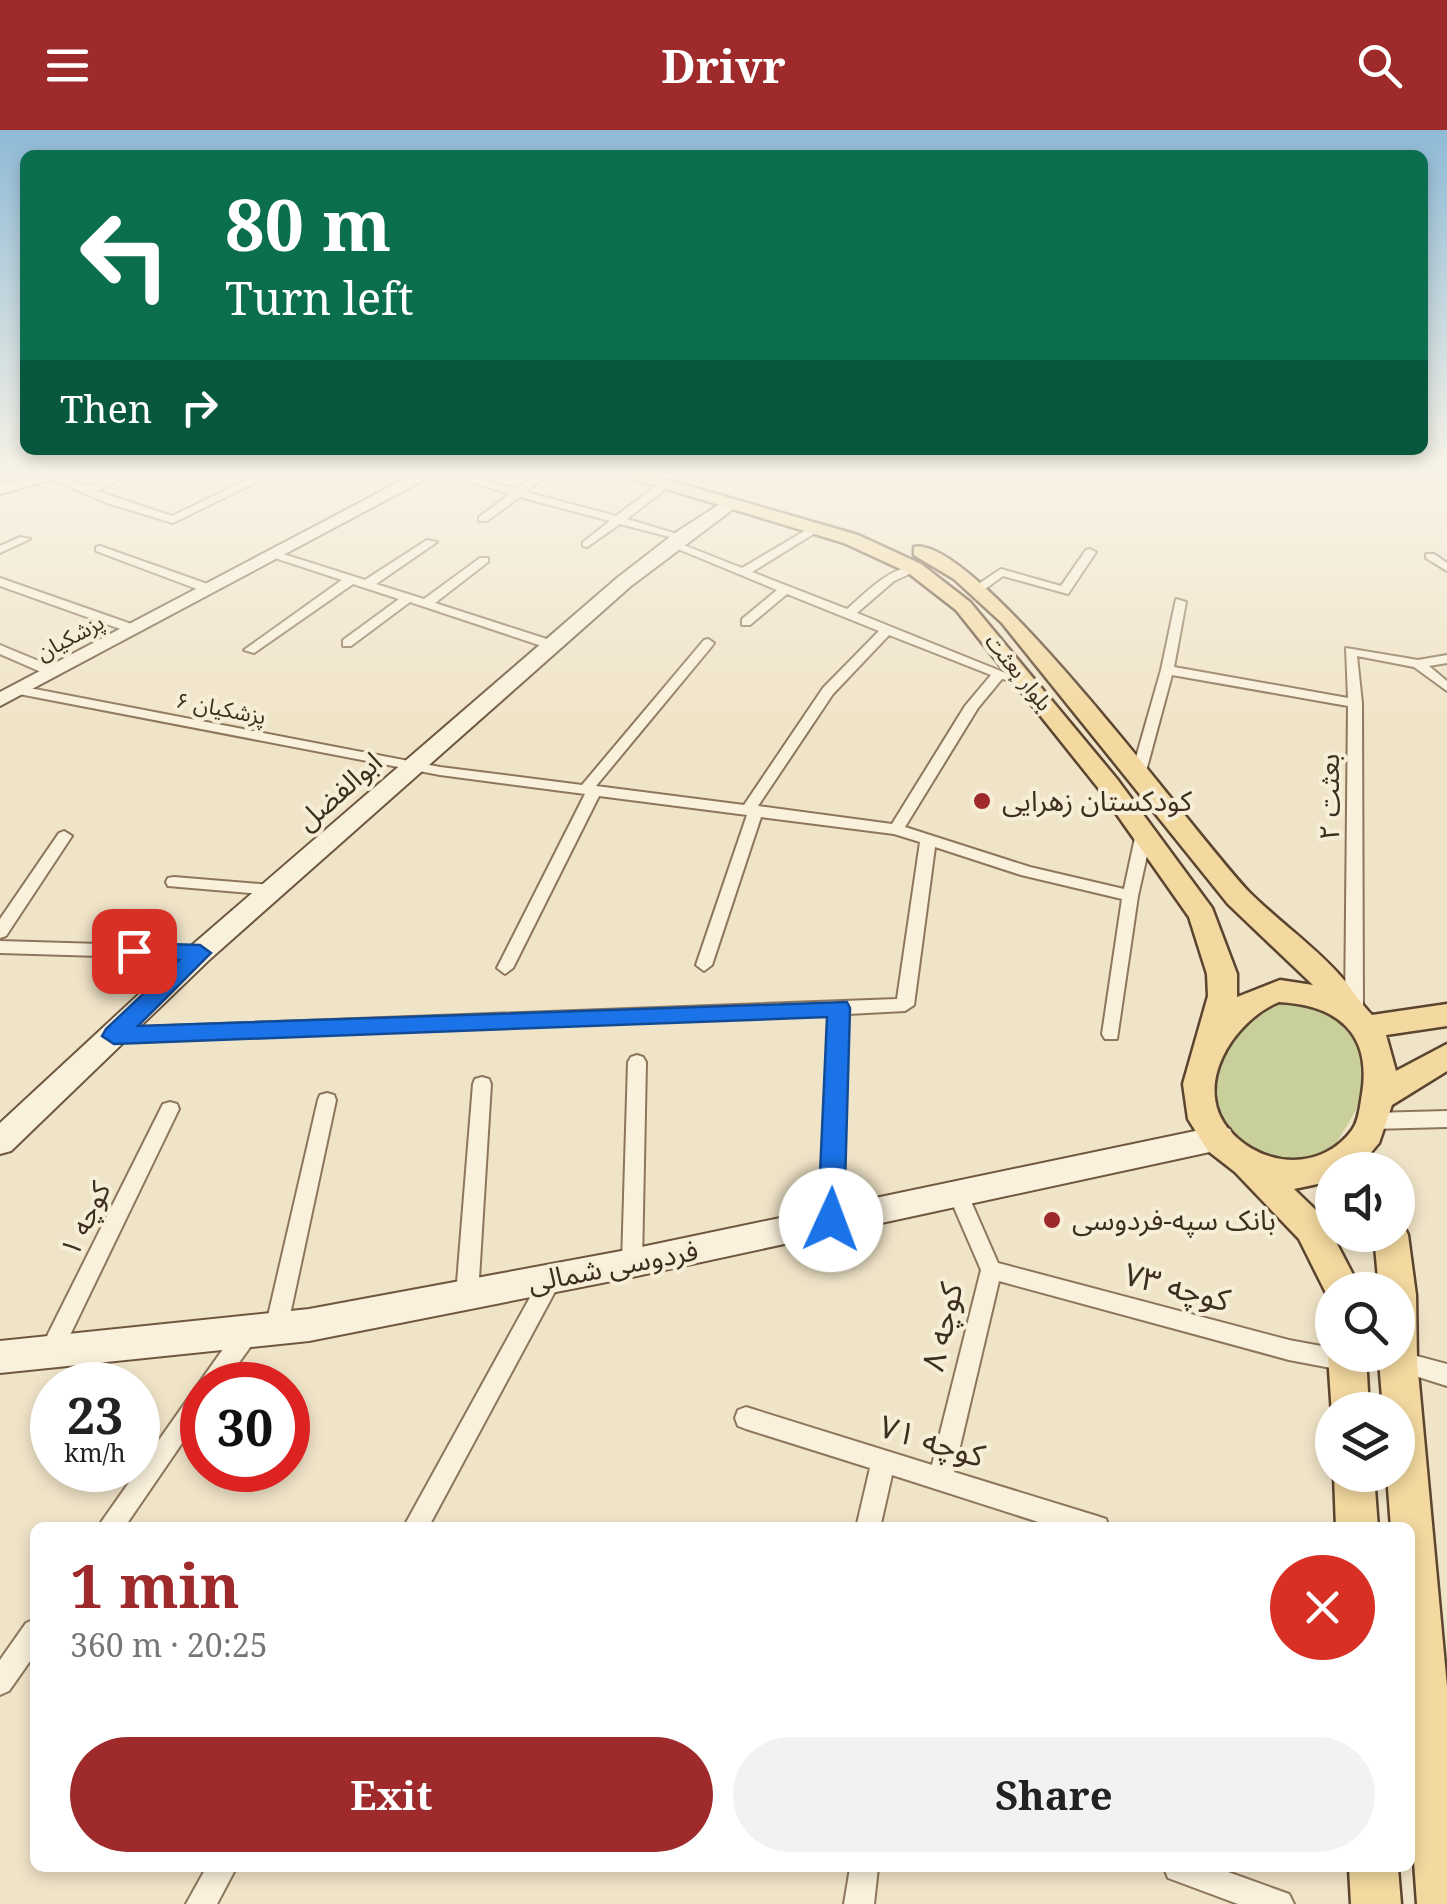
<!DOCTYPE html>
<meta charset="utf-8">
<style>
:root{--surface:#fff;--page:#f2f2f2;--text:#222;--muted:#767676;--accent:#9e2a2b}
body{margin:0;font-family:"Noto Serif","Noto Sans Arabic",serif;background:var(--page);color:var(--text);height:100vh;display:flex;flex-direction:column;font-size:38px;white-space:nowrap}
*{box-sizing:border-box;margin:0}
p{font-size:32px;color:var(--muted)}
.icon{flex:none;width:55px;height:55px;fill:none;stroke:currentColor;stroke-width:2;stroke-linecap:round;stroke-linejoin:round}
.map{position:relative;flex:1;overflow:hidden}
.drawer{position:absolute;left:30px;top:1392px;width:1385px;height:350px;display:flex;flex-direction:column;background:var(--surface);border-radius:15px;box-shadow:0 5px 15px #0003}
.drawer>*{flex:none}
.top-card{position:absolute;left:20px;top:20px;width:1408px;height:305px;border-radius:15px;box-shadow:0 5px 15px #0003;background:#0b6e4f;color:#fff;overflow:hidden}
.controls{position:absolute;left:1315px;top:1022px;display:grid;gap:20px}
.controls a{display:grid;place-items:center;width:100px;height:100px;border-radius:50%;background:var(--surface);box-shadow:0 5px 15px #0003;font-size:50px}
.speed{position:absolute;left:30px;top:1232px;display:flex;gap:20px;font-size:50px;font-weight:700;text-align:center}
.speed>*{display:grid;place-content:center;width:130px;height:130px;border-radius:50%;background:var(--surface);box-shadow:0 5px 15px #0003;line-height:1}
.speed small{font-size:25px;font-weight:400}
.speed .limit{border:15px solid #d22;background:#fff;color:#111}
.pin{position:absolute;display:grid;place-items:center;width:85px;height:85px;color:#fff;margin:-42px;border-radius:20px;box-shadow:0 5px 15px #0006}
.me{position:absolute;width:110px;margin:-55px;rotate:2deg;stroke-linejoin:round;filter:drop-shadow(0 0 8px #0008)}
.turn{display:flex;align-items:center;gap:35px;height:210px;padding:0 40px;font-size:45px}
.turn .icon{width:130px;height:130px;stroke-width:2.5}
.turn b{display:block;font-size:70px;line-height:85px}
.then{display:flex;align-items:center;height:95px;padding:0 40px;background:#0003;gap:20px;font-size:38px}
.round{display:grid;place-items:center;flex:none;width:105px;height:105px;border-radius:52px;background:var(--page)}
.summary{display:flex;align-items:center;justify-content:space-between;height:170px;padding:0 40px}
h1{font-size:60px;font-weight:700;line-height:75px;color:var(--accent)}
.primary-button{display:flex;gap:20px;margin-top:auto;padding:20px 40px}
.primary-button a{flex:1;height:115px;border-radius:60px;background:var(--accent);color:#fff;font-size:40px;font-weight:700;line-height:115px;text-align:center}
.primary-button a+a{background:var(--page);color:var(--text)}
header{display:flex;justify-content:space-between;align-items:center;height:130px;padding:0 40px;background:var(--accent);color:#fff;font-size:45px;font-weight:700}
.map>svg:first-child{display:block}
.green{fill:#c9cf9b}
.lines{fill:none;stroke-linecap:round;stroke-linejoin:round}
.street-casing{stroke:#8d765c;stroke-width:4}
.secondary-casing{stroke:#6f573f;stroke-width:4}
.primary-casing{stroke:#5b4430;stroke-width:5}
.street{fill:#faf1dc;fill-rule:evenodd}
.secondary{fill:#faf1dc;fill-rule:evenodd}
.primary{fill:#f3d9a0;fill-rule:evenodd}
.route{fill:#1a73e8;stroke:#114b97;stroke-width:2.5}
.poi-dot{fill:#9e2a2b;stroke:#f7eed8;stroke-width:4}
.labels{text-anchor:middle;stroke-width:8;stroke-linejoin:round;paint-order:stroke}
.far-street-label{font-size:22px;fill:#3d2e20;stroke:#f7eed8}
.street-label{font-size:28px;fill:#3d2e20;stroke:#f7eed8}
.poi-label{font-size:28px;fill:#3d2e20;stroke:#f7eed8;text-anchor:start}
.near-street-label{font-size:32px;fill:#3d2e20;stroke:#f7eed8}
</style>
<header><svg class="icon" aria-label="menu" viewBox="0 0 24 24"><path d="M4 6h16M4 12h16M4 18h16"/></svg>Drivr<svg class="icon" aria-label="search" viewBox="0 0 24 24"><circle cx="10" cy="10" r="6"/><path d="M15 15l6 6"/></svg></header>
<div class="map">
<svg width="1447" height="1774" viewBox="0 0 1447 1774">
<rect width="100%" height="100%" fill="#f0e4c8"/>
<path class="green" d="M 1279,869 L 1336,882 L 1360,910 L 1365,951 L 1356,980 L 1330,1024 L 1301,1037 L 1247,1024 L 1213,982 L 1213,946 L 1231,913 L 1257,879 Z"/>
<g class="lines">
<defs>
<path id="street" d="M 50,344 L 58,344 L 88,357 L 117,344 L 131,344 L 97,361 L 172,386 L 259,344 L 272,344 L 173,393 L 107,373 L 50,348 Z
M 443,344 L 460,344 L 516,359 L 536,344 L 548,344 L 526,362 L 616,386 L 660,353 L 668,353 L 668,357 L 627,389 L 687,407 L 681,410 L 620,394 L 587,417 L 583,416 L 583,412 L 610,391 L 520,367 L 487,391 L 479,391 L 479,387 L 510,364 Z
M 813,396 L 823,398 L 752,442 L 847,479 C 867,462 890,436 918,436 L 918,440 L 894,451 L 857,483 L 1013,546 L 1007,550 L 1002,549 L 978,578 L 905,697 L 1030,737 L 1124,759 L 1136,703 L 1144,698 L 1152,703 L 1138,766 L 1117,909 L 1105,909 L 1102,904 L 1122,769 L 1021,745 L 935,717 L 914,875 L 905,881 L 848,884 L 841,1091 L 838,1097 L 831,1100 L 824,1097 L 821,1091 L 830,884 L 108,910 L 105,905 L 108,900 L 114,898 L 897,869 L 920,712 L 894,704 L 761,687 L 712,835 L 704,841 L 696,835 L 747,685 L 599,666 L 513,838 L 505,844 L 497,838 L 585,664 L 440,645 L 19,564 L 12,560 L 19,556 L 440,637 L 582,655 L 704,510 L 708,509 L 714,513 L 712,516 L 596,656 L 744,675 L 823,558 L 879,501 L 787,464 L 750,495 L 742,495 L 742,489 L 777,460 L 666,414 L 676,412 L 742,438 ZM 889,505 L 991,545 L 965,576 L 892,694 L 758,676 L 833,564 Z
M 20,407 L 30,409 L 0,423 L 0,416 Z
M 427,410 L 437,412 L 376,454 L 424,469 L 480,428 L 488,428 L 488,432 L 435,473 L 556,512 L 556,518 L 548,518 L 410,472 L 351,516 L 343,516 L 343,510 L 399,469 L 353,454 L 254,523 L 244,520 L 342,450 L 272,427 L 272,423 L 280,423 L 365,450 Z
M 100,416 L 213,456 L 215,459 L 205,462 L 96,421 L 96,417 Z
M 1090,419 L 1096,422 L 1068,464 L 1003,446 L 981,462 L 971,459 L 1001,439 L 1061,456 L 1086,420 Z
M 1426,424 L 1434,424 L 1447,433 L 1447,441 L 1426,428 Z
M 0,448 L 137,496 L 139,499 L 129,502 L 0,456 Z
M 1176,469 L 1186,472 L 1174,537 L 1348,568 L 1346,518 L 1418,530 L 1447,525 L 1447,533 L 1429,536 L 1447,551 L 1447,561 L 1414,537 L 1357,526 L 1362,573 L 1363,882 L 1360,887 L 1348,887 L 1345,882 L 1348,576 L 1172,545 L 1145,645 L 1138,649 L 1133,648 L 1131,645 L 1161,540 Z
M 0,515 L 58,539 L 59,542 L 58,545 L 48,545 L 0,524 Z
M 64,701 L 72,706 L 6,806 L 0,808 L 0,789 L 59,703 Z
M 174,747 L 272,755 L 280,760 L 272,765 L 168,756 L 166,752 L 168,748 Z
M 0,811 L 200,817 L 208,823 L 200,829 L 0,823 Z
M 637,925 L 643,927 L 646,932 L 642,1133 L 639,1139 L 632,1142 L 625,1139 L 622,1133 L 628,932 L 631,927 Z
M 482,947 L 489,949 L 491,954 L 478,1165 L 474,1172 L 467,1175 L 460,1172 L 456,1165 L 473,954 L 475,949 Z
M 327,963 L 334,965 L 336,970 L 287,1199 L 284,1206 L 276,1209 L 268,1206 L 265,1199 L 318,970 L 320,965 Z
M 170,972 L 177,974 L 179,979 L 58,1230 L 50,1233 L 42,1230 L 39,1223 L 42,1216 L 163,974 Z
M 1447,981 L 1447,997 L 1372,999 L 1365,996 L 1363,991 L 1365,986 L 1372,983 Z
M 959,1058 L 966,1060 L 998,1133 L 1289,1210 L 1332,1218 L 1332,1225 L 1355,1225 L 1358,1231 L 1355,1238 L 1347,1241 L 1289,1230 L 999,1151 L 954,1342 L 1097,1386 L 1106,1389 L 1109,1398 L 1057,1398 L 892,1345 L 880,1398 L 856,1398 L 870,1338 L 746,1299 L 738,1296 L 735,1288 L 738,1280 L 746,1277 L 932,1335 L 981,1140 L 949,1066 L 952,1060 Z
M 551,1140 L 558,1142 L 561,1149 L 558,1156 L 428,1398 L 403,1398 L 544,1142 Z
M 248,1192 L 256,1195 L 259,1202 L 256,1209 L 223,1255 L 202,1255 L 202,1284 L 124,1398 L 97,1398 L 240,1195 Z
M 1398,1221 L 1447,1234 L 1447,1256 L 1390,1238 L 1387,1231 L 1390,1225 L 1398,1225 Z
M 35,1489 L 35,1524 L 9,1561 L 0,1565 L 0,1530 L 26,1493 Z
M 206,1738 L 236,1738 L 217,1774 L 186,1774 Z
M 850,1738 L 878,1738 L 874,1774 L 844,1774 Z
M 1164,1738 L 1217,1738 L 1289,1764 L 1294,1774 L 1238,1774 L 1168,1748 Z"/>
<path id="secondary" d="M 41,344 L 70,344 L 0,364 L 0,354 Z
M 414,344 L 435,344 L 0,576 L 0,562 Z
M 726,370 L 740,374 L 631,456 L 209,830 L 11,1021 L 0,1024 L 0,993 L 191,816 L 617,448 L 675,403 Z
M 1219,996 L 1230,999 L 1234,1008 L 1230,1017 L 1219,1020 L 632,1147 L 309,1211 L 0,1243 L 0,1211 L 309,1179 L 632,1119 Z"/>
<path id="primary" d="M 618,344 L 647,344 L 858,405 L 921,434 L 970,472 L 1117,649 L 1212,778 L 1237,844 L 1237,867 L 1280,850 L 1313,855 L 1228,774 L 1002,493 L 954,449 L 914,425 L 914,417 C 976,404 1197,708 1249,762 C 1279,792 1316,817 1344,850 C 1354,862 1361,874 1372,885 L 1447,874 L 1447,896 L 1386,905 L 1396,941 L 1447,914 L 1447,941 L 1392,975 L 1379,1013 L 1357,1039 L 1332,1040 L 1332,1051 L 1294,1059 L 1323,1087 L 1361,1160 L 1332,1160 L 1330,1171 L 1299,1109 L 1235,1042 L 1208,1021 L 1188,989 L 1183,954 L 1208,866 L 1207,844 L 1189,787 L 1099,659 L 956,480 L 907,442 L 844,413 ZM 1279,872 C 1337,875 1372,903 1362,964 C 1360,975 1359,991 1352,1000 C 1322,1041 1264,1038 1231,1002 C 1190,958 1233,891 1279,872 Z
M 1398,1092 L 1403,1094 L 1408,1105 L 1416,1165 L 1417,1231 L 1447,1557 L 1447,1774 L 1417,1774 L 1410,1675 L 1410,1398 L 1391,1398 L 1387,1345 L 1398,1345 L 1398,1280 L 1383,1280 L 1379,1231 L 1379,1225 L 1398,1225 L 1398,1160 L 1379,1160 L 1374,1105 L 1398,1105 Z
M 1332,1215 L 1332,1225 L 1366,1225 L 1369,1280 L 1332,1280 L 1332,1285 L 1328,1225 Z
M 1334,1345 L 1374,1345 L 1378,1398 L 1336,1398 Z
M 1349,1738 L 1398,1738 L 1401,1774 L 1351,1774 Z"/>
</defs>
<use href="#street" class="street-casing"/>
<use href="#secondary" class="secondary-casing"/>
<use href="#primary" class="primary-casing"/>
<use href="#street" class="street"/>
<use href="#secondary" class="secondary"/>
<use href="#primary" class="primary"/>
</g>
<linearGradient id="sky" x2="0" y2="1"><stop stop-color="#8fbad6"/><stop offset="0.58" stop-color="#f8f3e6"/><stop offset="1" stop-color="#f8f3e6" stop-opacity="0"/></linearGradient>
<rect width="1447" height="593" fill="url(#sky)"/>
<path class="route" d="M 134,813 L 200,815 L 211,823 L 138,896 L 847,872 L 850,878 L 844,1090 L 840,1098 L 831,1102 L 822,1098 L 818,1090 L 827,887 L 114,914 L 102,906 L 106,899 L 179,830 L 126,826 L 123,821 L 126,816 Z"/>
<g class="poi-dot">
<circle cx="982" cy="671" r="10"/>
<circle cx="1052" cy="1090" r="10"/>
</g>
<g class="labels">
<g class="far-street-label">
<text transform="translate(70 507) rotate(-28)" y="8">پزشکیان</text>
<text transform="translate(1019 542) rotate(51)" y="8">بلوار بعثت</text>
<text transform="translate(221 578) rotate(11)" y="8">پزشکیان ۶</text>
</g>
<g class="street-label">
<text transform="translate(339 661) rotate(-41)" y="10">ابوالفضل</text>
<text transform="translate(1329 667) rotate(-90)" y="10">بعثت ۲</text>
<text transform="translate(85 1089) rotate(-64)" y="10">کوچه ۱</text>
<text transform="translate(613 1136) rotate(-11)" y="10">فردوسی شمالی</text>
</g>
<g class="poi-label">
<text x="1002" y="681">کودکستان زهرایی</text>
<text x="1072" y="1100">بانک سپه-فردوسی</text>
</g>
<g class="near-street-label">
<text transform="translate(1177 1157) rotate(15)" y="11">کوچه ۷۳</text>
<text transform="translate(942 1197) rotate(-77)" y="11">کوچه ۸</text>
<text transform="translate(932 1311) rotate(17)" y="11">کوچه ۷۱</text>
</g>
</g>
</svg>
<div class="controls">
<a><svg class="icon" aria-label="sound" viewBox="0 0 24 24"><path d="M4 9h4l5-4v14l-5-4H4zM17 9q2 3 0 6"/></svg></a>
<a><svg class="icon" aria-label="search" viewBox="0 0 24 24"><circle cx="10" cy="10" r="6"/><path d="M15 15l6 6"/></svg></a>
<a><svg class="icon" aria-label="layers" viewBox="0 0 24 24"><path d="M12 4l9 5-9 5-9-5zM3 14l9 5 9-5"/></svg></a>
</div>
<div class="speed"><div>23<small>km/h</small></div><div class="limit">30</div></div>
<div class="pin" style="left:134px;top:821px;background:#d93025"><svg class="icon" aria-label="arrive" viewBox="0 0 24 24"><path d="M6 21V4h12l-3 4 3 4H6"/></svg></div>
<svg class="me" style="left:831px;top:1090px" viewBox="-20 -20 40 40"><circle r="19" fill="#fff"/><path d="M0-13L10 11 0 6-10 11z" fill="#1a73e8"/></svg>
<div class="top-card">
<div class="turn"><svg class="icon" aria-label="left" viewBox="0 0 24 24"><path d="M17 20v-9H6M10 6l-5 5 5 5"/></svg><div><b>80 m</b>Turn left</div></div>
<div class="then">Then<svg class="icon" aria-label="right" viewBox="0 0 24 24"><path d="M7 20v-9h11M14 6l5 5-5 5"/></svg></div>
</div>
<section class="drawer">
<div class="summary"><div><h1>1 min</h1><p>360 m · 20:25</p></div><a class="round" style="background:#d93025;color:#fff"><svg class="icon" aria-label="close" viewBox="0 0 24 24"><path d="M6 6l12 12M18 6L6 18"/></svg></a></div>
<div class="primary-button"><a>Exit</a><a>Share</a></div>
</section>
</div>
